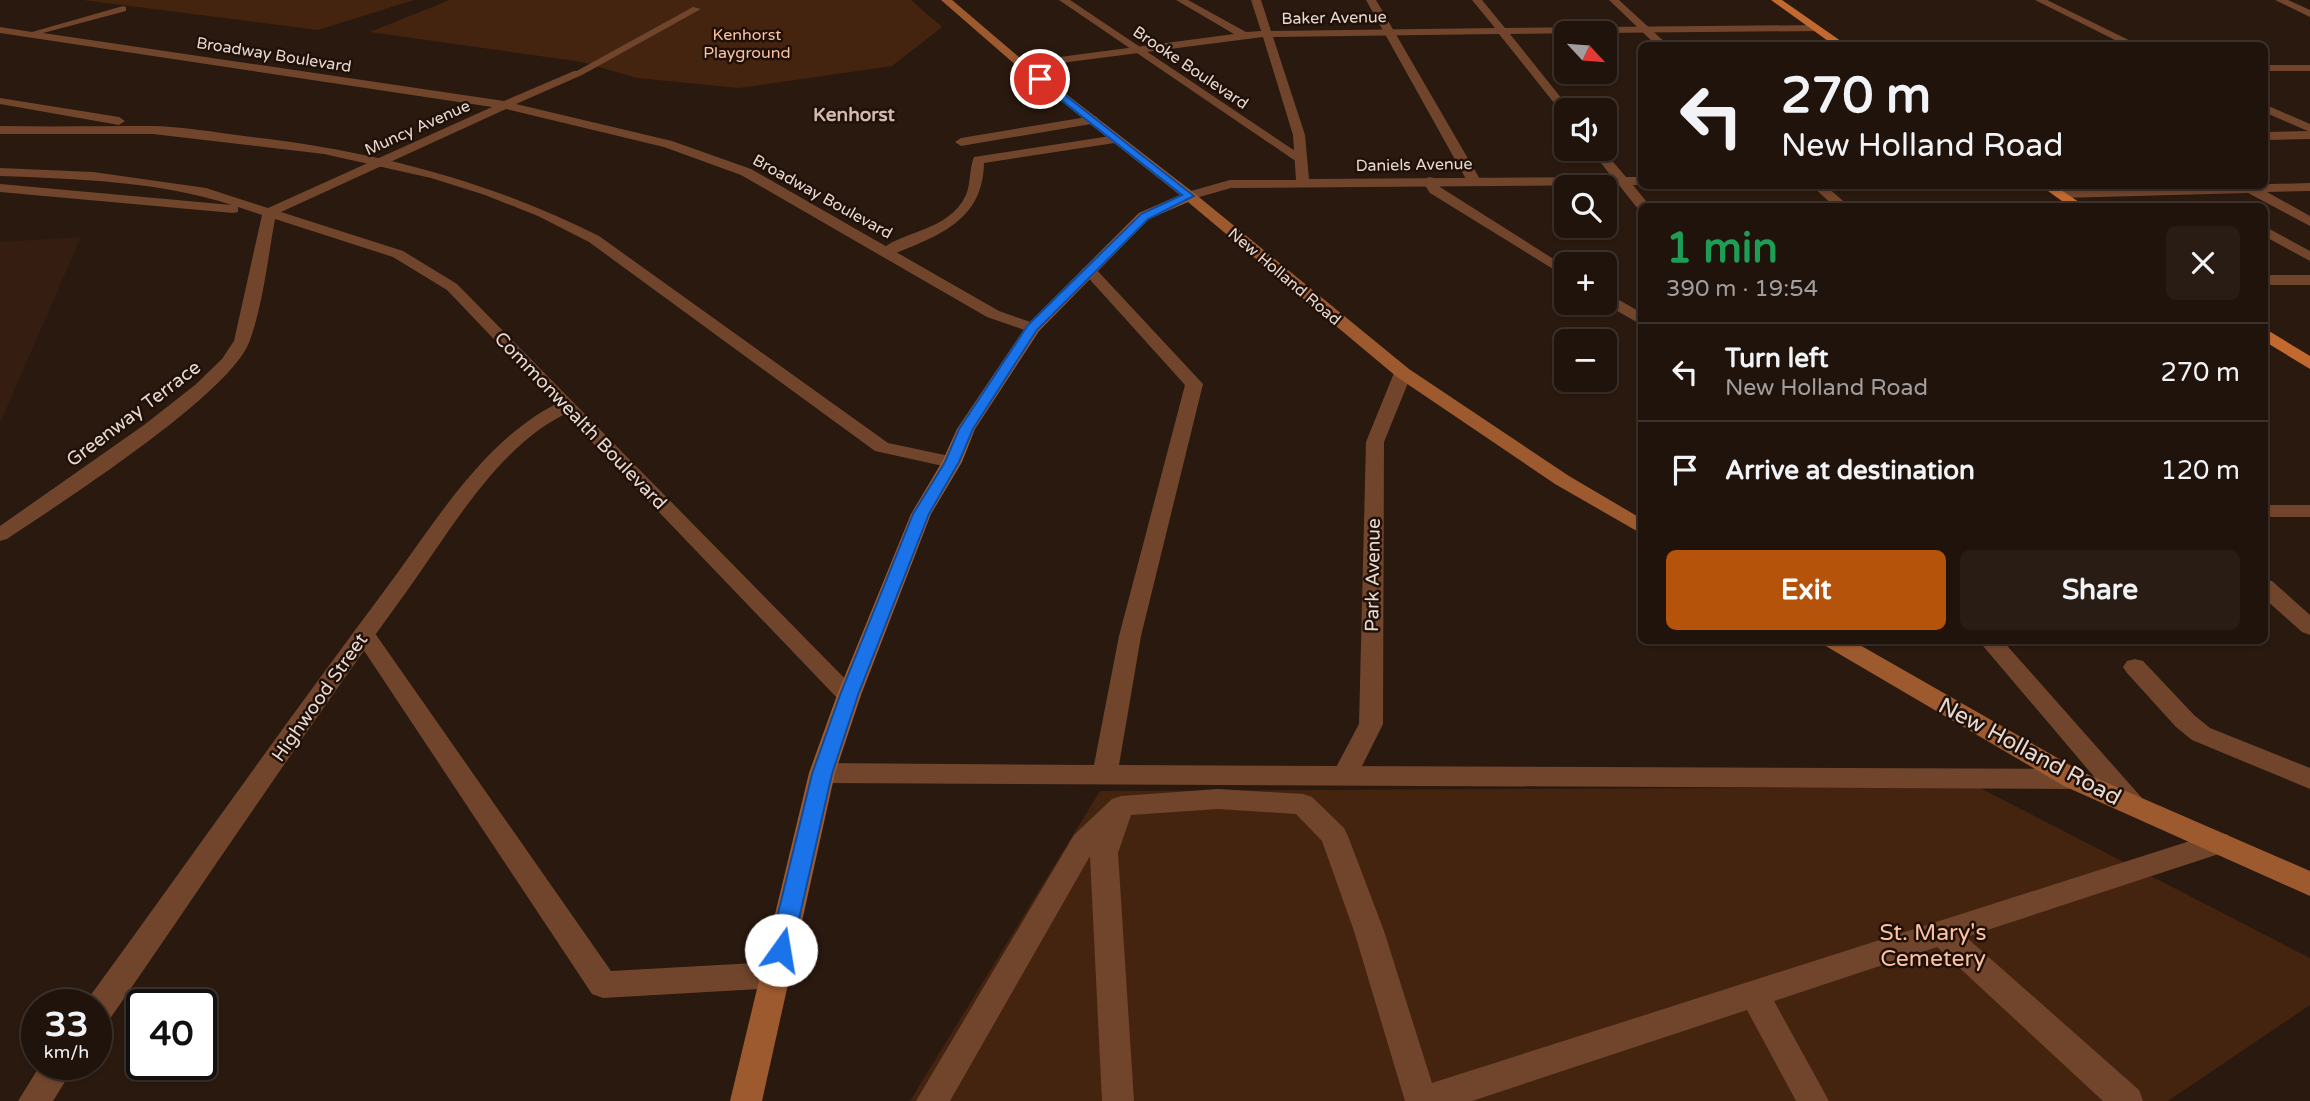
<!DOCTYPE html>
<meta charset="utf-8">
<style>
:root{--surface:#20130b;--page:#281c14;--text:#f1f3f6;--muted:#a29e9d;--line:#3d322c;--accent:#b45309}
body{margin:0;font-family:"Varela Round",sans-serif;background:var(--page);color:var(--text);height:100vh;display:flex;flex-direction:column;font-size:26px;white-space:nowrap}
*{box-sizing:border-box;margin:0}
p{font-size:23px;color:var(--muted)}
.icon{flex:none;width:38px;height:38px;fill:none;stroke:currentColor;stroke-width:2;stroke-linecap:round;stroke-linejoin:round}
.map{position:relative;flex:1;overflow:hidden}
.drawer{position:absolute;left:1638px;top:203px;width:630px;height:441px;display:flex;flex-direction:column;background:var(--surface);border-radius:10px;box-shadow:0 2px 5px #0004,0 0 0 2px var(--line)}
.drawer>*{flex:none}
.top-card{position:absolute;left:1638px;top:42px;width:630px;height:147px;border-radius:10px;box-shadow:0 2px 5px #0004,0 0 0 2px var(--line);background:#20130b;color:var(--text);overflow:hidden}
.needle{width:46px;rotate:116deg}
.controls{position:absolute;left:1554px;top:21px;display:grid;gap:14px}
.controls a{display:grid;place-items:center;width:63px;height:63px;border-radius:10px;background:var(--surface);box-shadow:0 2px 5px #0004,0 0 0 2px var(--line);font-size:35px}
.speed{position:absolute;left:21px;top:989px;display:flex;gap:14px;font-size:35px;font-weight:700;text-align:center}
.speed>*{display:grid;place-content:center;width:91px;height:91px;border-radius:50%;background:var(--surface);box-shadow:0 2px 5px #0004,0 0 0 2px var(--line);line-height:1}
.speed small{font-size:18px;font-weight:400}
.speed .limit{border:4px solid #111;border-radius:10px;background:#fff;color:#111}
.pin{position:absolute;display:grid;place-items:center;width:60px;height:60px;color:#fff;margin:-30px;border:4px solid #fff;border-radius:50%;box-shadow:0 2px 7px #0007}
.me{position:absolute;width:77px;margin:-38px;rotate:13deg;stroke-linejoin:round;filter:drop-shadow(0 0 5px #0008)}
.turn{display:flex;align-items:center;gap:24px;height:147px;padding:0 28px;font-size:32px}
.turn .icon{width:91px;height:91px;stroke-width:2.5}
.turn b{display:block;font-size:49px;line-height:60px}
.round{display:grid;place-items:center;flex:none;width:74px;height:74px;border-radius:10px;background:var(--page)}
.summary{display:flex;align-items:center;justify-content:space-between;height:119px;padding:0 28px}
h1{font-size:42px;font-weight:700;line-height:52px;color:#1e9e55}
.action{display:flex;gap:14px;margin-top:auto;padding:14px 28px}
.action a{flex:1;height:80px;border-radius:10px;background:var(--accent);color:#fff;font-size:28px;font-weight:700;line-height:80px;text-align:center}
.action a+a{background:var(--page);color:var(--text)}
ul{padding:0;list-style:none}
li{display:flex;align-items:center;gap:21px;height:98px;padding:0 28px;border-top:2px solid var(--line)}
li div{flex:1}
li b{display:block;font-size:26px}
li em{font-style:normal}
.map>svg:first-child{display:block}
.built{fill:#351e11}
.green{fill:#45240f}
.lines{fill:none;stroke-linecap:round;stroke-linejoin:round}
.lane{fill:#70452c;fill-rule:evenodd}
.street{fill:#70452c;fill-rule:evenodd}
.secondary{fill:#9e5a2f;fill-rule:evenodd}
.primary{fill:#c26930;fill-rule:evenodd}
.route{fill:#1a73e8;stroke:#114b97;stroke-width:2}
.labels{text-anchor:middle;stroke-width:5;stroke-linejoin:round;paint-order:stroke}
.far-street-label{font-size:16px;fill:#e5d9d2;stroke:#201007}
.far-park-label{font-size:16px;fill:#fac2a3;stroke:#201007}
.far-quarter-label{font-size:19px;font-weight:bold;fill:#d2bbae;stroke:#201007}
.street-label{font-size:19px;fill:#e5d9d2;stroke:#201007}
.near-street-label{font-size:23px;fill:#e5d9d2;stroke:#201007}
.near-park-label{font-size:23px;fill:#fac2a3;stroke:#201007}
</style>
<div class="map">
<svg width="2310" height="1101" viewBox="0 0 2310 1101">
<rect width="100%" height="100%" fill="#2a190f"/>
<path class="built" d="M 81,237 L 0,423 L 0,242 Z"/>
<path class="green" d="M 83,0 L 414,0 L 318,30 Z
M 450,0 L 911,0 L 942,27 L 892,66 L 739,88 L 637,78 L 582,62 L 370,32 Z
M 1978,787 L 2310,958 L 2310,1005 L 2168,1101 L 910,1101 L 1100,791 Z"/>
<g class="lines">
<path class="lane" d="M 1059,0 L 1070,0 L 1307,159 L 1305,162 L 1297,162 Z
M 1366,0 L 1376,0 L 1481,181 L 1479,184 L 1474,185 L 1467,181 Z
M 1609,0 L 1619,0 L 1669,46 L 1657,46 Z
M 693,7 L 701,9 L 582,75 L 573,73 Z
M 0,98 L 119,117 L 125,121 L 119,125 L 0,104 Z
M 1093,116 L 1097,117 L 1097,123 L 961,146 L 955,142 L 961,138 Z
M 0,126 C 51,127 103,126 154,126 C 184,127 214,132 244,136 C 370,150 485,179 599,236 L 888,443 L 959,458 L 962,462 L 952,468 L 875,451 L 589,242 L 538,216 L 485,195 L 431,178 L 324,154 L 153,134 L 0,134 Z
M 2310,131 L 2310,139 L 2264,140 L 2264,132 Z
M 1117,135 L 1123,139 L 1121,142 L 984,163 C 983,221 938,236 891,255 L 886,256 L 879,252 C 900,230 948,233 966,195 C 971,183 969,169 974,157 Z
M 1429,177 L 1434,178 L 1440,187 L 1566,267 L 1566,277 L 1430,193 L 1422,181 Z
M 2310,183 L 2310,191 L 2267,192 L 2310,216 L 2310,226 L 2248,193 L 2060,198 L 2053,194 L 2060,190 Z
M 1812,186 L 1826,186 L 1849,206 L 1834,206 Z
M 2264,226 L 2310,251 L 2310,261 L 2264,236 Z
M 1089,265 L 1094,267 L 1203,384 L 1141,636 L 1119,765 L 2073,769 L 2082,772 L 2086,779 L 2082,786 L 2073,789 L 822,783 L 813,780 L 809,773 L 813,766 L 822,763 L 1094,765 L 1119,636 L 1185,385 L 1084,273 L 1081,270 Z
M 2264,275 L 2310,275 L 2310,285 L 2264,285 Z
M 1605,292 L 1642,313 L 1642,325 L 1603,303 Z
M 2264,579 L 2272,581 L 2310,615 L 2310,635 L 2302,632 L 2264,598 Z
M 364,626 L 372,629 L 611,971 L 775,962 L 786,966 L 790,975 L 786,984 L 775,988 L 603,998 L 592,994 L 353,634 L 356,629 Z
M 2135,659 L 2143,661 L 2194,715 L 2210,728 L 2310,768 L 2310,789 L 2192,740 L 2176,727 L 2127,673 L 2123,667 L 2127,661 Z
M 1218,789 L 1303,794 L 1312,797 L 1344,828 L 1348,836 L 1384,931 L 1432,1083 L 2218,832 L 2228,835 L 2232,843 L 2228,851 L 1966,937 L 2139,1090 L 2143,1101 L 2103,1101 L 1937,947 L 1774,1001 L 1829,1101 L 1796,1101 L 1747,1010 L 1472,1101 L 1405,1101 L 1354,931 L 1322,841 L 1296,814 L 1218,809 L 1131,815 L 1118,853 L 1134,1101 L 1102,1101 L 1090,856 L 950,1101 L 916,1101 L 1074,835 L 1112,799 L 1121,796 Z"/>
<path class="street" d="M 1176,0 L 1188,0 L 1246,32 L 1261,31 L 1251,0 L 1261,0 L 1271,31 L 1495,28 L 1472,0 L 1482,0 L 1505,28 L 1817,25 L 1822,28 L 1817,31 L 1510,34 L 1570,109 L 1566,110 L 1566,115 L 1562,113 L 1499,34 L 1273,37 L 1305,135 L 1309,179 L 1612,177 L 1590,149 L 1602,149 L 1626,177 L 1642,177 L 1642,185 L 1633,185 L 1650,206 L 1638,209 L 1619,185 L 1231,188 L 1189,200 L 1182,196 L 1184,193 L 1230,180 L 1296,180 L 1293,135 L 1263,37 L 1022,68 L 1017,65 L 1022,62 L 1234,34 Z
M 2035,0 L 2047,0 L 2141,46 L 2127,46 Z
M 2275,0 L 2288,0 L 2310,10 L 2310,17 Z
M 123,6 L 126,7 L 126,11 L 43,33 L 504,101 L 574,71 L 582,71 L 582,75 L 516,104 L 672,141 L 751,169 L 999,311 L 1039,325 L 1041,328 L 1033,333 L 987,317 L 741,175 L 664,147 L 506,109 L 281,212 L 403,251 L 457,284 L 861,695 L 858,701 L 849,703 L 840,701 L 565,414 C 495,449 450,532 404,595 C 302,735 206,880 107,1023 L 96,1027 L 96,1004 L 85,1003 C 184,867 281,729 382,594 C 431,529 481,442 556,404 L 447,290 L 393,257 L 275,219 C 268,257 263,304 250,340 C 233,393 59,504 7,539 L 0,541 L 0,526 L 144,425 L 195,385 L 222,359 L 234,341 L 262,215 L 238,207 L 238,212 L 233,213 L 0,192 L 0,184 L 232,205 C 158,181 77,179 0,176 L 0,168 L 93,172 L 206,188 L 268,208 L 492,107 L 0,33 L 0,27 L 32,32 Z
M 2264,65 L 2310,65 L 2310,71 L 2264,71 Z
M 2264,104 L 2310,124 L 2310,132 L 2264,112 Z
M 1403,368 L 1412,373 L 1384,442 L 1383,724 L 1354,782 L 1345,785 L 1336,782 L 1332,775 L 1359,724 L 1366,442 L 1394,373 Z
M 2264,505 L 2310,505 L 2310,517 L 2264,517 Z
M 1978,640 L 2002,640 L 2142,798 L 2146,805 L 2142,812 L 2133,815 L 2124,812 Z
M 41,1064 L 76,1064 L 53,1101 L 18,1101 Z"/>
<path class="secondary" d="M 941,0 L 952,0 L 1026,63 L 1194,193 L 1409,369 L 1569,476 L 1642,519 L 1642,534 L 1555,484 L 1397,377 L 1188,202 L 1149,219 L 1039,331 L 975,429 L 962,462 L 931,514 L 861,695 L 835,773 L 762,1101 L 730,1101 L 809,773 L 837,695 L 911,514 L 942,462 L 957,429 L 1027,325 L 1139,213 L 1180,195 L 1018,67 Z
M 1821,640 L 1851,640 L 2082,772 L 2310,871 L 2310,896 L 2064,786 L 1824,645 Z"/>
<path class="primary" d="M 1771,0 L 1782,0 L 1848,46 L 1835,46 Z
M 2041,186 L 2055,186 L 2085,206 L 2069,206 Z
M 2264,328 L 2310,356 L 2310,369 L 2264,341 Z"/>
</g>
<path class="route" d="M 1037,77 L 1042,77 L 1194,196 L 1148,219 L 1037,330 L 973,429 L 959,462 L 929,514 L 858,695 L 832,774 L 792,950 L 789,957 L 781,960 L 773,957 L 769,950 L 812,774 L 840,695 L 913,514 L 945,462 L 959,429 L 1028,325 L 1141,214 L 1182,195 L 1037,81 Z"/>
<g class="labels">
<g class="far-street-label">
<text transform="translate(1334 17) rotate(-1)" y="6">Baker Avenue</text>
<text transform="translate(274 54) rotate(9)" y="6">Broadway Boulevard</text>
<text transform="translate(1191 67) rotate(34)" y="6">Brooke Boulevard</text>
<text transform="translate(417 127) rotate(-24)" y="6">Muncy Avenue</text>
<text transform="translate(1414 164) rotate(-1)" y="6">Daniels Avenue</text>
<text transform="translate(823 196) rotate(29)" y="6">Broadway Boulevard</text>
<text transform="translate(1285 276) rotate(40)" y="6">New Holland Road</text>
</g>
<g class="far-park-label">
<text x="747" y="40">Kenhorst<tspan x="747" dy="18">Playground</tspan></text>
</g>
<g class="far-quarter-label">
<text x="854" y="121">Kenhorst</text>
</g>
<g class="street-label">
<text transform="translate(133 413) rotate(-37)" y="7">Greenway Terrace</text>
<text transform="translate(581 420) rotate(46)" y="7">Commonwealth Boulevard</text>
<text transform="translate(1372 575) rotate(-89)" y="7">Park Avenue</text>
<text transform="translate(319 697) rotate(-55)" y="7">Highwood Street</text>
</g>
<g class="near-street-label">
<text transform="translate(2030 751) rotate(28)" y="8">New Holland Road</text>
</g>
<g class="near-park-label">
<text x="1933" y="940">St. Mary's<tspan x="1933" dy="26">Cemetery</tspan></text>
</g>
</g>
</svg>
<div class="controls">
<a><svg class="needle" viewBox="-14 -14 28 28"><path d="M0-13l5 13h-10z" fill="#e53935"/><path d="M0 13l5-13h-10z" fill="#a29e9d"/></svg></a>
<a><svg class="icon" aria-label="sound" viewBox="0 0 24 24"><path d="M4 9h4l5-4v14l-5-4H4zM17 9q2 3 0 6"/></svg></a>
<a><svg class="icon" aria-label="search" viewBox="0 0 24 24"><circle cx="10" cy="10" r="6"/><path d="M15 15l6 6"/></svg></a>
<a>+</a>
<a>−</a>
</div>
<div class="speed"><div>33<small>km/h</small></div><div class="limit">40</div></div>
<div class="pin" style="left:1040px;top:79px;background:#d93025"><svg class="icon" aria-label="arrive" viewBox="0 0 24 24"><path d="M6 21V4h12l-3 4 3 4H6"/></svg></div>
<svg class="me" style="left:781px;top:950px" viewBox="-20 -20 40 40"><circle r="19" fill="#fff"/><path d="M0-13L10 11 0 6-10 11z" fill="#1a73e8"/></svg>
<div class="top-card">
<div class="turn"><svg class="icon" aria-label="left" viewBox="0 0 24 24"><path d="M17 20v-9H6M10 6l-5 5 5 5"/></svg><div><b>270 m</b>New Holland Road</div></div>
</div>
<section class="drawer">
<div class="summary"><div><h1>1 min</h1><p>390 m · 19:54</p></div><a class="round"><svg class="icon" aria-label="close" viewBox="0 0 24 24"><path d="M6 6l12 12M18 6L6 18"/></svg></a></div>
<ul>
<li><svg class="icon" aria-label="left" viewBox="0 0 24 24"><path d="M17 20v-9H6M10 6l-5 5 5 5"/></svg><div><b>Turn left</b><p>New Holland Road</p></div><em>270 m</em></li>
<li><svg class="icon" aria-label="arrive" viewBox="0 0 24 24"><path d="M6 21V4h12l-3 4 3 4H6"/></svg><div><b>Arrive at destination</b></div><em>120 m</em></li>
</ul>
<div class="action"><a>Exit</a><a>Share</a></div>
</section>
</div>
